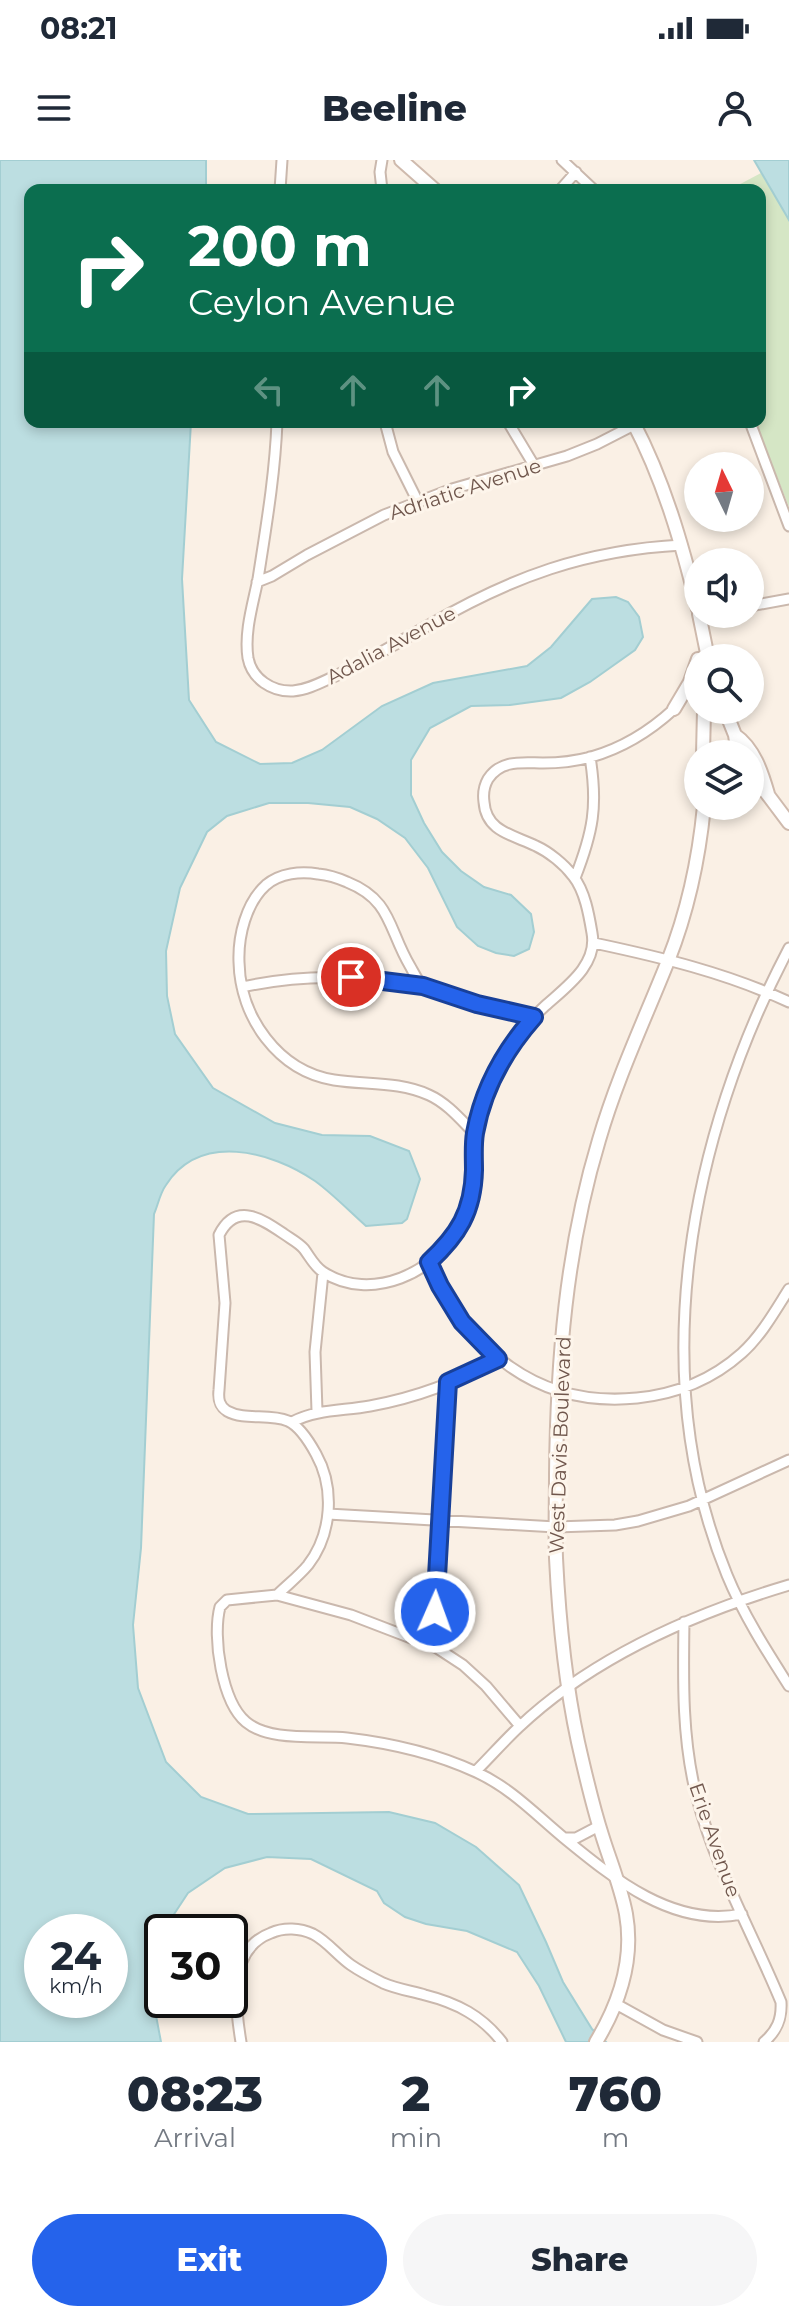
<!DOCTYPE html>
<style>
:root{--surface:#fff;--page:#f6f6f7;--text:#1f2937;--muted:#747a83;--accent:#2563eb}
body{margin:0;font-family:Montserrat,sans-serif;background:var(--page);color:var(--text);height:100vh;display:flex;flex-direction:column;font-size:30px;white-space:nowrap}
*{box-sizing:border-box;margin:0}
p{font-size:26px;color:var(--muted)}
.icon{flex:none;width:44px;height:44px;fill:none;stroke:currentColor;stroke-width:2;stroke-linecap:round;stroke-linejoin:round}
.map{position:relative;height:1882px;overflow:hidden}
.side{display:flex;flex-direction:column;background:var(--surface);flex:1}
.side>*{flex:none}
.guide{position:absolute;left:24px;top:24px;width:742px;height:244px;border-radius:16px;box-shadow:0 4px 12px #0003;background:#0b6e4f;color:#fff;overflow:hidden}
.needle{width:52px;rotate:355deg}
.controls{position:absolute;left:684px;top:292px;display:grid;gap:16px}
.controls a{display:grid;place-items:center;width:80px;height:80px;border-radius:50%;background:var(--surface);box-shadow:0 4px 12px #0003;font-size:40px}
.speed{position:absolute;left:24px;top:1754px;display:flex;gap:16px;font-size:40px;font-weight:700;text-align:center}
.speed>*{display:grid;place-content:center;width:104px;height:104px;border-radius:50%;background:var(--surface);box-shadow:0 4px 12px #0003;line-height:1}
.speed small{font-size:20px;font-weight:400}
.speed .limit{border:4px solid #111;border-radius:12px;background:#fff;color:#111}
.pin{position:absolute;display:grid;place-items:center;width:68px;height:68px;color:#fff;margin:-34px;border:4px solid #fff;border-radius:50%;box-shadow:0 2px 8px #0007}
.me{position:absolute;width:88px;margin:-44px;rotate:2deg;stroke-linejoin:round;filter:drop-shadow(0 0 6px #0008)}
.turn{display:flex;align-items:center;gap:28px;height:168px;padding:0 32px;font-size:36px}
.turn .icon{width:104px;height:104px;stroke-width:2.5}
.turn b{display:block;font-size:56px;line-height:68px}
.lanes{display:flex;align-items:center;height:76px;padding:0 32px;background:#0003;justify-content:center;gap:40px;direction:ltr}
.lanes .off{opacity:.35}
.eta{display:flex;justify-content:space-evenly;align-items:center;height:136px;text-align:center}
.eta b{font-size:48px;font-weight:800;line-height:56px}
.primary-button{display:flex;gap:16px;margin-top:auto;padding:16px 32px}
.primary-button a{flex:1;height:92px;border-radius:48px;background:var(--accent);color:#fff;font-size:32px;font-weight:800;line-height:92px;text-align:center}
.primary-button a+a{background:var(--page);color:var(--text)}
.status{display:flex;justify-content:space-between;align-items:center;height:56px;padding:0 40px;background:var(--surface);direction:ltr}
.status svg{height:22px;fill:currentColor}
header{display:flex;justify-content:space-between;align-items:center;height:104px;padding:0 32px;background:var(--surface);font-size:36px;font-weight:800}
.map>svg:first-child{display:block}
.green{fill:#d5e6c5}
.water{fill:#bcdee1;stroke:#a3ced2;stroke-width:2;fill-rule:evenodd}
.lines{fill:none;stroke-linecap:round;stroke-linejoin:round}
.street-casing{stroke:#cab8ad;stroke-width:13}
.secondary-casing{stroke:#cfbaad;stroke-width:16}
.street{stroke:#fff;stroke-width:9}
.secondary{stroke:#fff;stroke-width:12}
.route-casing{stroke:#184099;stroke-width:20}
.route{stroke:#2563eb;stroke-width:14}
.labels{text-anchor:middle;stroke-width:6;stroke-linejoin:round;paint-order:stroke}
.street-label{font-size:20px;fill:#70574d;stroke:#fdf5eb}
</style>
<div class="status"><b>08:21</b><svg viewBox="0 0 49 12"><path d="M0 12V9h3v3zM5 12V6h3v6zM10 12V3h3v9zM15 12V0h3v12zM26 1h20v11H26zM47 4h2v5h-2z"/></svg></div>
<header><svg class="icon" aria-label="menu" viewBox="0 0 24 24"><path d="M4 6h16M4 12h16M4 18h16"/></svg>Beeline<svg class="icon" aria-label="person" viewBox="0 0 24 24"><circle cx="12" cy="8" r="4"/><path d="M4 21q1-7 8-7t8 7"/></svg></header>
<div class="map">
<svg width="789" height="1882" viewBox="0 0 789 1882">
<rect width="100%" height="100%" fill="#faf0e5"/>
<path class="green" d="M 761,13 L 789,60 L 789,347 L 755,262 L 760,262 L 760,30 L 729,30 Z"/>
<path class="water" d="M 0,0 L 206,0 L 206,30 L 30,30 L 30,262 L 191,262 L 182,419 L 189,540 L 216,582 L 260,604 L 292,603 L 322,590 L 382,546 L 433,523 L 527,506 L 551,487 L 592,439 L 616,437 L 628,442 L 639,457 L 643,477 L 635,490 L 590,522 L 561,538 L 510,545 L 471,546 L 430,568 L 411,600 L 411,635 L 424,663 L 442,692 L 461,711 L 484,727 L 511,735 L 531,754 L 534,772 L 529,789 L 514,796 L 496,793 L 478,786 L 457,767 L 428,708 L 405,678 L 377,659 L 350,647 L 308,643 L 269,643 L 227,656 L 207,672 L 180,728 L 166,791 L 167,836 L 175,874 L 213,928 L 275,963 L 322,975 L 370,976 L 409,991 L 420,1019 L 407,1059 L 402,1063 L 366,1066 C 349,1051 333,1034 315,1021 C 271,991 200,972 166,1025 C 160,1033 158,1045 154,1054 L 141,1388 L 133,1465 L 138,1528 L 166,1602 L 201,1637 L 248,1654 L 389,1652 L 435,1663 L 476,1687 L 519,1725 L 546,1782 L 563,1822 L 592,1869 L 606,1882 L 566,1882 L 539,1826 L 517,1792 L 467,1771 L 426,1764 L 405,1757 L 384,1743 L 377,1731 L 311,1699 L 267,1697 L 225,1708 L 188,1733 L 159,1777 L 154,1845 L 161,1882 L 0,1882 ZM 42,1772 L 110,1772 L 110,1840 L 42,1840 Z
M 754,0 L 789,0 L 789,60 Z"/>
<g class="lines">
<defs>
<path id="street" d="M 382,0 L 380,12 L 382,30
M 562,0 L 594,30
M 280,30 L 282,0
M 560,30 L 576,12
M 277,262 C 275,315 266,367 258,419 C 253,444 244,472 248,498 C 252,519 272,532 293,531 C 307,530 320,523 333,517 C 366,502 397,483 429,465 C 512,417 585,390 682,385
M 385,262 L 393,292 L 418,342
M 508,262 L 535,307
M 750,262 L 789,366
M 257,422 L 272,416 L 307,395 L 384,355 L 452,329 L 567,296 L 597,284 L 634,265
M 750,446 L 789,439
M 575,718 C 593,672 598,646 590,597
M 594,783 C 660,797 727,813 789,842
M 789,788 C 690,976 644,1212 727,1415 C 743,1454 766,1490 789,1526
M 242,827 C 308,813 357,816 423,826
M 475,974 C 461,960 447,943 429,935 C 399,921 365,925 334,920 C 278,911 240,857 239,802 C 238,776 246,743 266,725 C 280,713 301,711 318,714 C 328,715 338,718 347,722 C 392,740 388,769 410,806 C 413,811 418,822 423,826 C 427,829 436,831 440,832 C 471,843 501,852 534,857
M 429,1102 C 469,1190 536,1248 637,1238 C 676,1234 713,1219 742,1193 C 761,1176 775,1151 789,1129
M 317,1251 L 315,1192 L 323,1113
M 292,1262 C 317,1249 343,1251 370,1246 C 414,1238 460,1221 498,1199
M 328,1354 L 556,1367 L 615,1365 L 638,1361 L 689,1346 L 789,1300
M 277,1435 C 287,1425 299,1416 308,1405 C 332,1374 335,1328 316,1294 C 310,1283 299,1266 288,1261 C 269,1253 245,1261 227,1251 C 219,1246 218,1239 219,1230 L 225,1143 L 219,1075 C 236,1041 262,1059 284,1074 C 291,1079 299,1083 304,1089 C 310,1097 314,1106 323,1112 C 371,1143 436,1113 461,1065 C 477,1037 471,1007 475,976 C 478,947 491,916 506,891 C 516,875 531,859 545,846 C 566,827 598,805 592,773 C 589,755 585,731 573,716 C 564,704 549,692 536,686 C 514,675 486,672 484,642 C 483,635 484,626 488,619 C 501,599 523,603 543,603 C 559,603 576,601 591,597 C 623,588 650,571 674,549
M 684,1462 C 683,1521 682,1581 697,1638 C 716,1710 753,1774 781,1842 C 782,1859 777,1871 764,1882
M 437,1488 L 434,1437 L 448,1222
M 520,1566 L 486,1526 L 463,1505 L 437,1488 L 351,1455 L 277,1435 L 227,1440 L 220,1447 C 212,1477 222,1542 246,1562 C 270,1582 317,1575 347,1578 C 390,1583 437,1594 476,1612 C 511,1628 535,1654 564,1678 C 614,1719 674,1768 742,1754
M 476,1611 C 490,1597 504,1581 519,1567 C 593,1497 692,1454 789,1425
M 564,1678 L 576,1678 L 599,1666
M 616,1844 L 663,1870 L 697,1882
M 241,1882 C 235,1846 227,1789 271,1773 C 284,1767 300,1768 313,1774 C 327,1781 338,1796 351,1805 C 361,1812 373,1818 383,1823 C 397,1829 411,1831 425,1835 C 457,1843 482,1856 502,1882"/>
<path id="secondary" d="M 401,0 L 435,30
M 633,262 C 664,321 682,384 698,449
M 699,454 L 708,498
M 674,549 L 690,522 L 698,499
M 725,550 L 735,575 L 737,588 L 740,594
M 735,575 C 754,588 762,613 768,634
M 703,594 L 704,550
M 750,611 L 789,663
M 596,1882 C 619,1844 634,1799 626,1754 C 621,1727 610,1701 602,1675 C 592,1644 585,1613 578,1582 C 565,1522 559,1459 556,1398 C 555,1370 556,1342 556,1315 C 557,1202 566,1089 599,980 C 617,918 644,861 668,801 C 687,753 699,698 704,646"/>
</defs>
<use href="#street" class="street-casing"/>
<use href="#secondary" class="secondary-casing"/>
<use href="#street" class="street"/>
<use href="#secondary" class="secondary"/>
</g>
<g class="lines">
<defs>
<path id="route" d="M 351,817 L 423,826 L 477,844 L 534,857 C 504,891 483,928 475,973 C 473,985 474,998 474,1010 C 473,1052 458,1075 429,1102 L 440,1126 L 462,1162 L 498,1199 L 448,1222 L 435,1452"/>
</defs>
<use href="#route" class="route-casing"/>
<use href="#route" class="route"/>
</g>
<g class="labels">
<g class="street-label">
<text transform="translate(465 329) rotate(-18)" y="7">Adriatic Avenue</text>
<text transform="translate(391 485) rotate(-28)" y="7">Adalia Avenue</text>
<text transform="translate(560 1285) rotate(-88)" y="7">West Davis Boulevard</text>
<text transform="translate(715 1680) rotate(71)" y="7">Erie Avenue</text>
</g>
</g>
</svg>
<div class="controls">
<a><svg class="needle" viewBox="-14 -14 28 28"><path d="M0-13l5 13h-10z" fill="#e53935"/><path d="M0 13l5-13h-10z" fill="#747a83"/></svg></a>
<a><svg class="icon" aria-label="sound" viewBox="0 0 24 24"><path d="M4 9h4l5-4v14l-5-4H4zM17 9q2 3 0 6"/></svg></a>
<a><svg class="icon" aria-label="search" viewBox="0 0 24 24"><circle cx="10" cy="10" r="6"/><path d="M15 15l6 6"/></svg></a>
<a><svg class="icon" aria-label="layers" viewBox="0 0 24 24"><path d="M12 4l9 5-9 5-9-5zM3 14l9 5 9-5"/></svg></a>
</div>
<div class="speed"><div>24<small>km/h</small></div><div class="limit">30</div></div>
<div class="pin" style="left:351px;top:817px;background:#d93025"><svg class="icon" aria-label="arrive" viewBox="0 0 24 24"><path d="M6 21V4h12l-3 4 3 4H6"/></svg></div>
<svg class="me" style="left:435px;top:1452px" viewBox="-20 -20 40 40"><circle r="17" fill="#2563eb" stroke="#fff" stroke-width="3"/><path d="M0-11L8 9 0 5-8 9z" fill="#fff"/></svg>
<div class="guide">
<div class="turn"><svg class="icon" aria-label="right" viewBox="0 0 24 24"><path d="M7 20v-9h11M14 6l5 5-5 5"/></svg><div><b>200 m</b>Ceylon Avenue</div></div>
<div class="lanes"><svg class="icon off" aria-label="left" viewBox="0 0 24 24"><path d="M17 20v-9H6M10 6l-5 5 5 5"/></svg><svg class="icon off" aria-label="ahead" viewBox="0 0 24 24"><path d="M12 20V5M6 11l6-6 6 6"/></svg><svg class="icon off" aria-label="ahead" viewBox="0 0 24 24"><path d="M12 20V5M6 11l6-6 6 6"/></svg><svg class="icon" aria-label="right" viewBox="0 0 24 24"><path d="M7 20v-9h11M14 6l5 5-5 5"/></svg></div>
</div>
</div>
<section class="side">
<div class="eta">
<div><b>08:23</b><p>Arrival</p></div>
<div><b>2</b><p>min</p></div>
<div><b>760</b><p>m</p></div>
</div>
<div class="primary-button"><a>Exit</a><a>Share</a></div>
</section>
